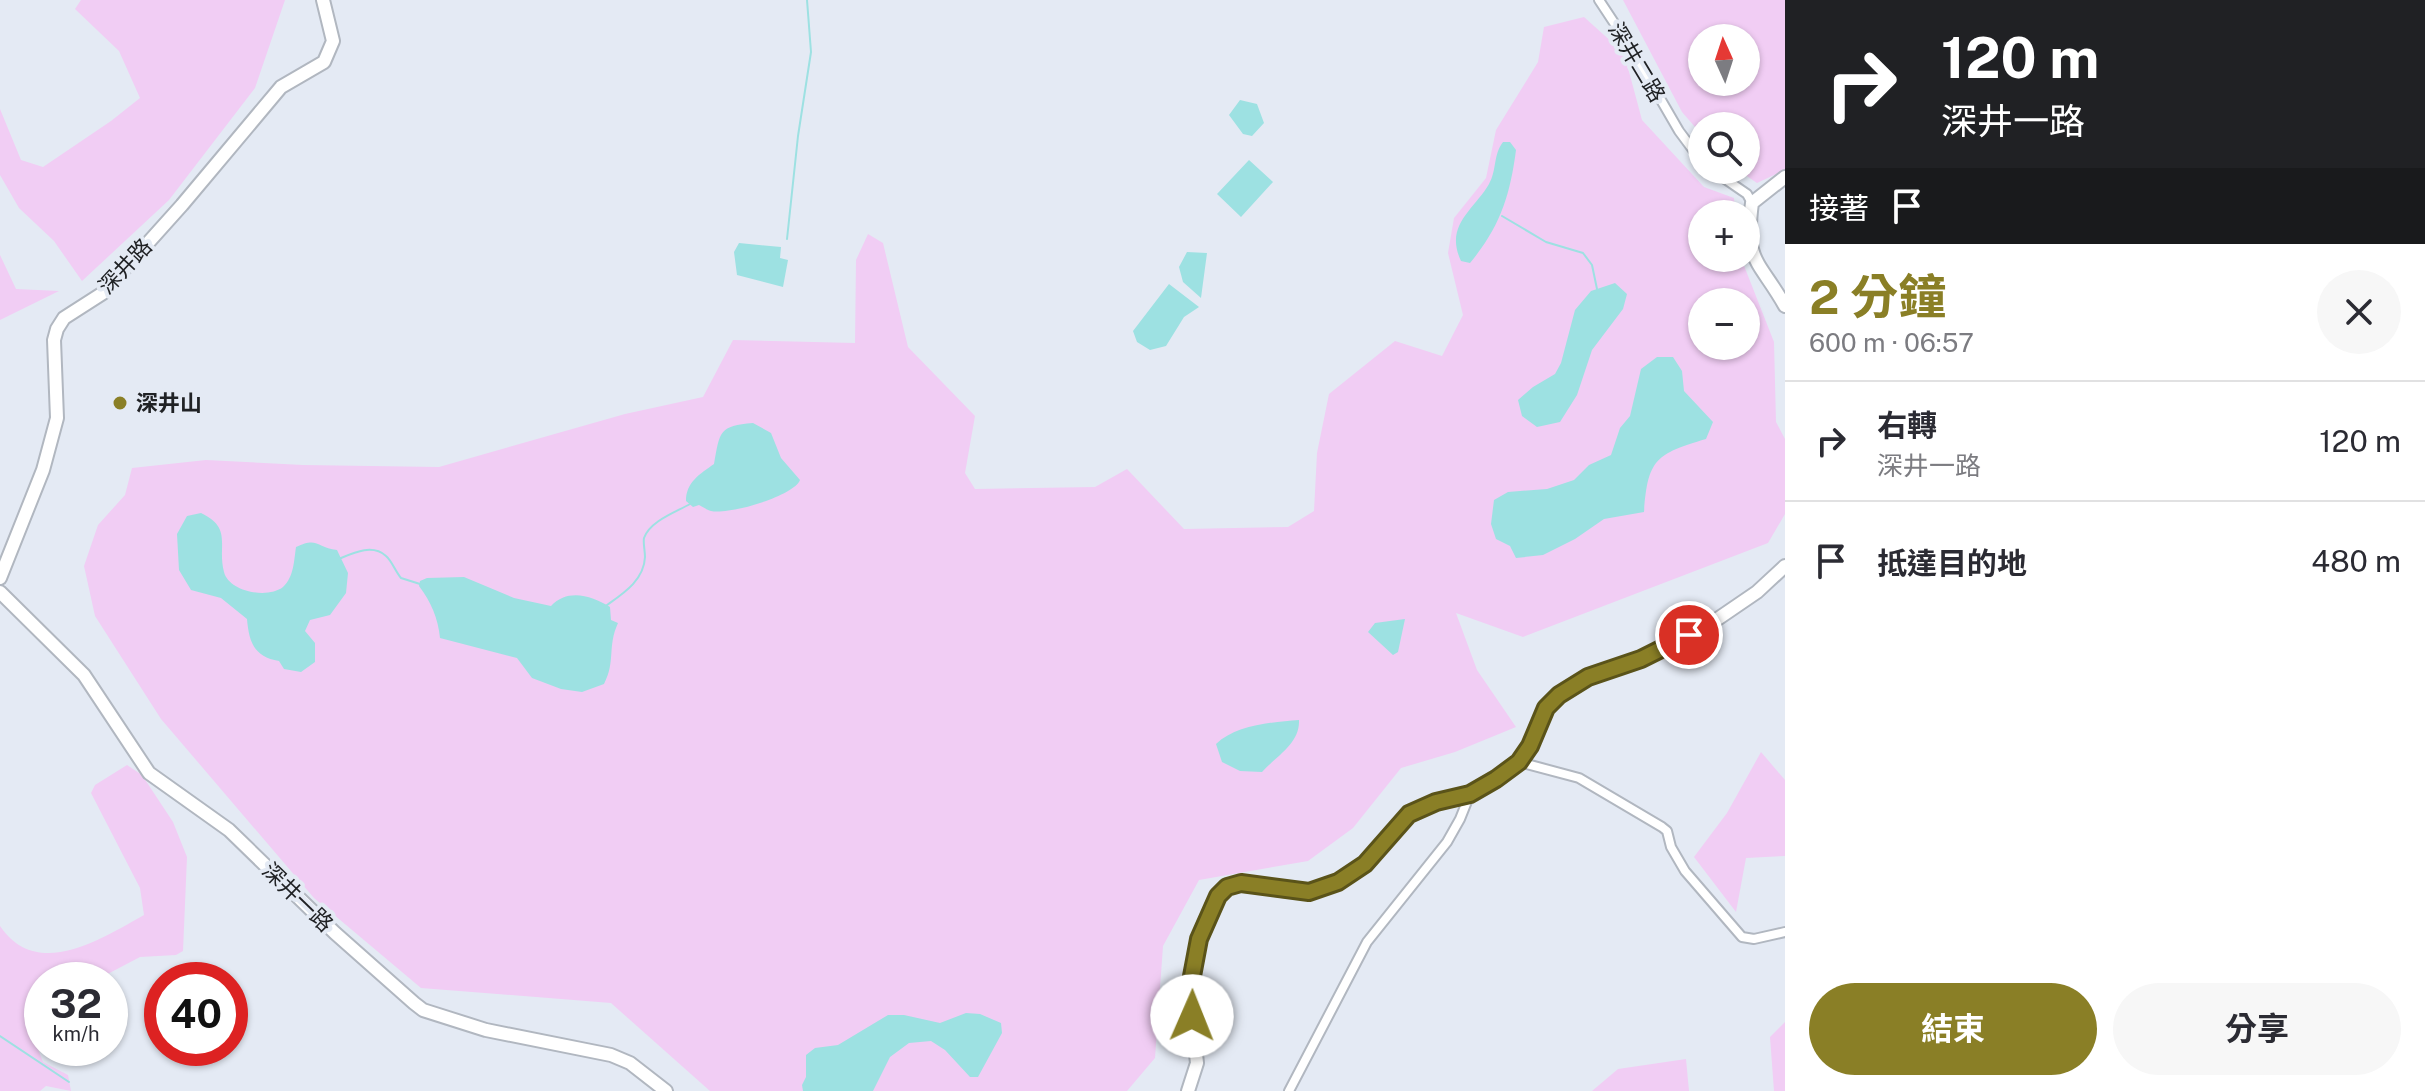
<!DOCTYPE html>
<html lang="zh-TW">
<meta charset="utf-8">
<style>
:root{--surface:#fff;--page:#f7f7f7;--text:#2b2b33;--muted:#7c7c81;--line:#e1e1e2;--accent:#8a7f26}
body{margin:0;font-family:"Public Sans","Noto Sans TC",sans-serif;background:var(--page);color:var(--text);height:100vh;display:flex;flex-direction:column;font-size:30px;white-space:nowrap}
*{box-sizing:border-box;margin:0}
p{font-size:26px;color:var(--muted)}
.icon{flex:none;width:44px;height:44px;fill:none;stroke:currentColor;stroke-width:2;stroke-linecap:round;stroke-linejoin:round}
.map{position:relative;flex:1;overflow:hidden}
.drawer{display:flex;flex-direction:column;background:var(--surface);width:640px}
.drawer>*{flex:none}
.hud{background:#202124;color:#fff;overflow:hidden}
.needle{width:52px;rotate:357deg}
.fabs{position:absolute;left:1688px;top:24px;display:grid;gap:16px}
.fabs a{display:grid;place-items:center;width:72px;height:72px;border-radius:50%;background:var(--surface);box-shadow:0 2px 6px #0004;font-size:40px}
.speed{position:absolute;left:24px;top:962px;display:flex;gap:16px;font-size:40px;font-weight:700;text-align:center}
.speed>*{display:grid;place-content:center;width:104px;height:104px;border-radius:50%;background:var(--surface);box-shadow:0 2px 6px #0004;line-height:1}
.speed small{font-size:20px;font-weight:400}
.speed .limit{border:12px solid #d22;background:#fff;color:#111}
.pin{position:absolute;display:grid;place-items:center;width:68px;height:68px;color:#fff;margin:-34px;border:4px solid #fff;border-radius:50%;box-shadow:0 2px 8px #0007}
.me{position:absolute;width:88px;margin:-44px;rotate:1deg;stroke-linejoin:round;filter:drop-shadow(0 0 6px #0008)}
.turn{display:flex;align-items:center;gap:28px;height:168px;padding:0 24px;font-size:36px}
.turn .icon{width:104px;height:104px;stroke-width:2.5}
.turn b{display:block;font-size:56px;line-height:68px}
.then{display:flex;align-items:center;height:76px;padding:0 24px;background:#0003;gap:16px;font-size:30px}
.round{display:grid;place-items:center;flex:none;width:84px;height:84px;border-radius:42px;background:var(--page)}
.headline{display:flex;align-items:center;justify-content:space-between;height:136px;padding:0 24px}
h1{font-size:48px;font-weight:700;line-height:60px;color:var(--accent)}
.action{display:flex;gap:16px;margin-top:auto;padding:16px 24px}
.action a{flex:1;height:92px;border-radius:48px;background:var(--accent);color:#fff;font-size:32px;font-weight:700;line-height:92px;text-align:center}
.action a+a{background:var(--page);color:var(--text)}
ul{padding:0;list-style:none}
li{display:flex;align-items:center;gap:24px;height:120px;padding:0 24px;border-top:2px solid var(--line)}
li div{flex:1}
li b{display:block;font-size:30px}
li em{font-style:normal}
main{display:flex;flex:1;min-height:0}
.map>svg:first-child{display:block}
.green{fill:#f1cdf4;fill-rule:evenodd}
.water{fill:#9de1e2}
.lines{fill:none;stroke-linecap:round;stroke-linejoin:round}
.stream{stroke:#9de1e2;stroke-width:2}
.street-casing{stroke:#b1b7c0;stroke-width:12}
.secondary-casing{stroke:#b1b7c0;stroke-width:16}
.street{stroke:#fff;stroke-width:8}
.secondary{stroke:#fff;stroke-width:12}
.route-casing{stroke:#5a5319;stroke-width:20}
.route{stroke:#8a7f26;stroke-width:14}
.poi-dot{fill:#8a7f26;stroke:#e4eaf4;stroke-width:3}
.labels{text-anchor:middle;stroke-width:8;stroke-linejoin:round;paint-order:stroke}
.street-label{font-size:22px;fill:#202225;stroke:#e4eaf4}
.poi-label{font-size:22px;font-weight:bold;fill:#202225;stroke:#e4eaf4;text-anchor:start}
</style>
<main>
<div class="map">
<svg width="1785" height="1091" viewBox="0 0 1785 1091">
<rect width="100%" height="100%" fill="#e4eaf4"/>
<path class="green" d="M 81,0 L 285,0 L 255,88 L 169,200 L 82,281 L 54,241 L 19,208 L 0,175 L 0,109 L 21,160 L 43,167 L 111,121 L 140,98 L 119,51 L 75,9 Z
M 1623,0 L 1785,0 L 1785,170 L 1757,183 L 1738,170 L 1746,170 L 1746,126 L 1702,126 L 1702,135 L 1682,112 ZM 1702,38 L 1746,38 L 1746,82 L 1702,82 Z
M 1584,17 L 1624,53 L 1642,120 L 1704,187 L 1734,198 L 1735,214 L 1702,214 L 1702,258 L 1741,258 L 1774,342 L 1776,422 L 1785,439 L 1785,514 L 1768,543 L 1523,637 L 1456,613 L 1477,670 L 1516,727 L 1455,752 L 1401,768 L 1353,828 L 1308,861 L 1199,880 L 1163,946 L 1155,1058 L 1127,1091 L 710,1091 L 611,1003 L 421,988 L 314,898 L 161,719 L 95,616 L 84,566 L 98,525 L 125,495 L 132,468 L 206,460 L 303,465 L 439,467 L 625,414 L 703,397 L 733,340 L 855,343 L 856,260 L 868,234 L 883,243 L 908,347 L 975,416 L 965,473 L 975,489 L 1095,487 L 1127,469 L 1184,529 L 1288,527 L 1314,511 L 1317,453 L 1329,394 L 1395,341 L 1442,356 L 1463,315 L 1448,253 L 1454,218 L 1486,178 L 1496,130 L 1538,62 L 1544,27 ZM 1702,302 L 1746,302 L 1746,346 L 1702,346 Z
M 0,255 L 16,289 L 59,291 L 0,320 Z
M 1761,752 L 1785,780 L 1785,856 L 1746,858 L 1736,912 L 1694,857 L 1727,813 Z
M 127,765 L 142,775 L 173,822 L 187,857 L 183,951 L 176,955 L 140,957 L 100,978 L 74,975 L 57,980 L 42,980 L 42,1009 L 35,1018 L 33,1036 L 43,1062 L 68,1075 L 71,1091 L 46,1086 L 40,1091 L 0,1091 L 0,926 C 37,981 101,939 144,915 L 140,888 L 91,793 L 95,785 Z
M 1785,1022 L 1785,1091 L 1774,1091 L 1770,1037 Z
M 1686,1059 L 1689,1091 L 1592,1091 L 1618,1069 Z"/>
<path class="water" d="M 1240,100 L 1257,104 L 1264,123 L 1252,136 L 1243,134 L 1229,115 Z
M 1503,142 L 1510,142 L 1516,150 C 1510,196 1500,227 1470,263 L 1461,261 C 1444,225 1474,210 1489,184 C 1497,170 1493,155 1503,142 Z
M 1249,160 L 1273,182 L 1241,217 L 1217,194 Z
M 739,243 L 781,247 L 780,258 L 788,260 L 783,287 L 737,275 L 734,252 Z
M 1187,252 L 1207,253 L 1201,298 L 1183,282 L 1179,267 Z
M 1615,283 L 1627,294 L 1623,309 L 1592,350 L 1577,395 L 1560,422 L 1537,427 L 1522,416 L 1518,400 L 1533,387 L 1555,374 L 1561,363 L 1575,310 L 1591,291 Z
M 1169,284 L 1199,307 L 1184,317 L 1166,346 L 1150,350 L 1137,342 L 1133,331 Z
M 1657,357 L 1673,357 L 1682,371 L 1684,391 L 1713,422 L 1706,439 C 1655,454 1648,460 1644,512 L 1604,519 L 1575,539 L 1543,555 L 1516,558 L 1510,546 L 1496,539 L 1491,524 L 1494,500 L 1508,492 L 1547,489 L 1574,480 L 1589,465 L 1611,455 L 1620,428 L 1630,416 L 1641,369 Z
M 753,423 L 771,433 L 781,458 L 800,480 C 794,496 729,515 711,511 C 707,510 703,507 699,505 L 693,507 L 686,501 C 686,482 700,474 714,464 C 720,431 719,426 753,423 Z
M 201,513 C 233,528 217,546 224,572 C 229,592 268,599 283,587 C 294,577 294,560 296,547 C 318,536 317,548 337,550 L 348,573 L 346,593 L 330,615 L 310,620 L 305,631 L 315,643 L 315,662 L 301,672 L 284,669 L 279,661 C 254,657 249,642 247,619 L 221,598 L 191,590 L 179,570 L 177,534 L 187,516 Z
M 464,577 L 514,598 L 551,606 C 568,588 592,596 610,607 L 611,620 L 618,623 C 607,647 616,661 604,684 L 582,692 L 561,689 L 532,678 L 517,658 L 440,638 C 438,618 431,602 419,586 L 420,581 L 427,578 Z
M 1405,619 L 1398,652 L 1393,655 L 1368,632 L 1375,623 Z
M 1299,720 C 1300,744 1276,756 1262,772 L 1240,771 L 1222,762 L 1216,744 C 1236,725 1272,722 1299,720 Z
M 966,1013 L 980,1014 L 1001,1023 L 1002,1033 L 978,1077 L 970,1077 L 945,1050 L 931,1041 L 909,1043 L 890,1057 L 873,1091 L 803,1091 L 802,1085 L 806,1077 L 806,1055 L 815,1048 L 838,1045 L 888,1015 L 904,1015 L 940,1023 Z"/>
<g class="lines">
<path class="stream" d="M 1502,216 L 1546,242 L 1583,253 L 1592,265 L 1597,289
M 787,239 L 798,136 L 811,52 L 807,0
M 341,558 C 355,552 373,544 386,556 C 392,561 395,571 401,578 L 420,584
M 607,605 C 624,593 644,580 645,557 C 645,551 643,543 644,538 C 650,521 676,512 690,504
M 0,1036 L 69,1082"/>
<defs>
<path id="street" d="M 1599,0 L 1632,50 L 1679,131 L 1702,162
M 1712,170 L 1747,194 L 1752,203
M 1519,762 L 1579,778 L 1662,827 L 1667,831 L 1671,847 L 1685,871 L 1742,937 L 1754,939 L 1785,932
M 1289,1091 L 1367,942 L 1447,842 L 1460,819 L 1470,794"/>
<path id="secondary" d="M 1785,177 L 1752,203 C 1744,262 1759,260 1785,306
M 0,578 L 43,470 L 57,418 L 54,340 L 57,329 L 64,318 L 103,293 L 182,205 L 281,87 L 324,62 L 333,41 L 323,0
M 0,592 L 84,675 L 149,773 L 229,830 L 335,933 L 414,1003 L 423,1010 L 486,1030 L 611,1055 L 630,1063 L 666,1091
M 1188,1091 L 1197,1063 L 1189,992 L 1199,939 L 1218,896 L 1227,887 L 1241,883 L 1281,890 L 1309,892 L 1338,882 L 1365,864 L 1409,814 L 1436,802 L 1470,794 L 1496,779 L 1519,762 L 1530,746 L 1546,708 L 1559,695 L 1588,677 L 1641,659 L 1716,620 L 1757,592 L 1785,566"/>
</defs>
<use href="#street" class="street-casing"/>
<use href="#secondary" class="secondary-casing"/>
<use href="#street" class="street"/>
<use href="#secondary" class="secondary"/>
</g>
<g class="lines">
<defs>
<path id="route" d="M 1192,1016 L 1189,992 L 1199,939 L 1218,896 L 1227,887 L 1241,883 L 1309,892 L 1338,882 L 1365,864 L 1409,814 L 1436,802 L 1470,794 L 1496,779 L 1519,762 L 1530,746 L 1546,708 L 1559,695 L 1588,677 L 1641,659 L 1689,635"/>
</defs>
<use href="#route" class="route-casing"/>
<use href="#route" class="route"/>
</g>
<circle class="poi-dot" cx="120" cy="403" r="8"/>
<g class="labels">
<g class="street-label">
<text transform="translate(1637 62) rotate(59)" y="8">深井二路</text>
<text transform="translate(125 266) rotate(-47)" y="8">深井路</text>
<text transform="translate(298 897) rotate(44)" y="8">深井一路</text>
</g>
<g class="poi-label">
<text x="136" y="411">深井山</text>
</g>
</g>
</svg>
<div class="fabs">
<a><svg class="needle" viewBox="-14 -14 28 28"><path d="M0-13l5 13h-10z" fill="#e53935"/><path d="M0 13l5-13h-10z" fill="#7c7c81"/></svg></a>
<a><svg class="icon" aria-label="search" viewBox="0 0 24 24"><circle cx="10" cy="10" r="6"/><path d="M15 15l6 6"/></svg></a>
<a>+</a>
<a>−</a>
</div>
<div class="speed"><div>32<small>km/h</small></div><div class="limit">40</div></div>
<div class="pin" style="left:1689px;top:635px;background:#d93025"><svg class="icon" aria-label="arrive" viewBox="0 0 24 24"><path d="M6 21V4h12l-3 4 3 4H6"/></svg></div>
<svg class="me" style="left:1192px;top:1016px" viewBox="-20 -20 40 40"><circle r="19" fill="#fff"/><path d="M0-13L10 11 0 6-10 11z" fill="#8a7f26"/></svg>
</div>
<section class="drawer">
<div class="hud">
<div class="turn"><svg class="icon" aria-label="right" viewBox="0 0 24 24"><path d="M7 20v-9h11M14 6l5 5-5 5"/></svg><div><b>120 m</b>深井一路</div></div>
<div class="then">接著<svg class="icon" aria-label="arrive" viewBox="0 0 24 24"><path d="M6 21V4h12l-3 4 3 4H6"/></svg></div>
</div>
<div class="headline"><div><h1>2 分鐘</h1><p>600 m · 06:57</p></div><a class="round"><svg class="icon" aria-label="close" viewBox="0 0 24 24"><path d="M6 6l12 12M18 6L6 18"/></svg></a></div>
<ul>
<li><svg class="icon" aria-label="right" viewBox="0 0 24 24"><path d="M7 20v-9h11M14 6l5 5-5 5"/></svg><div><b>右轉</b><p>深井一路</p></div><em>120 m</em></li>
<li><svg class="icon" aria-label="arrive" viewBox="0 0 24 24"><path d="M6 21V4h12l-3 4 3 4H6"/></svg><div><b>抵達目的地</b></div><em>480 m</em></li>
</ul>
<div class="action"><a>結束</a><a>分享</a></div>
</section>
</main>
